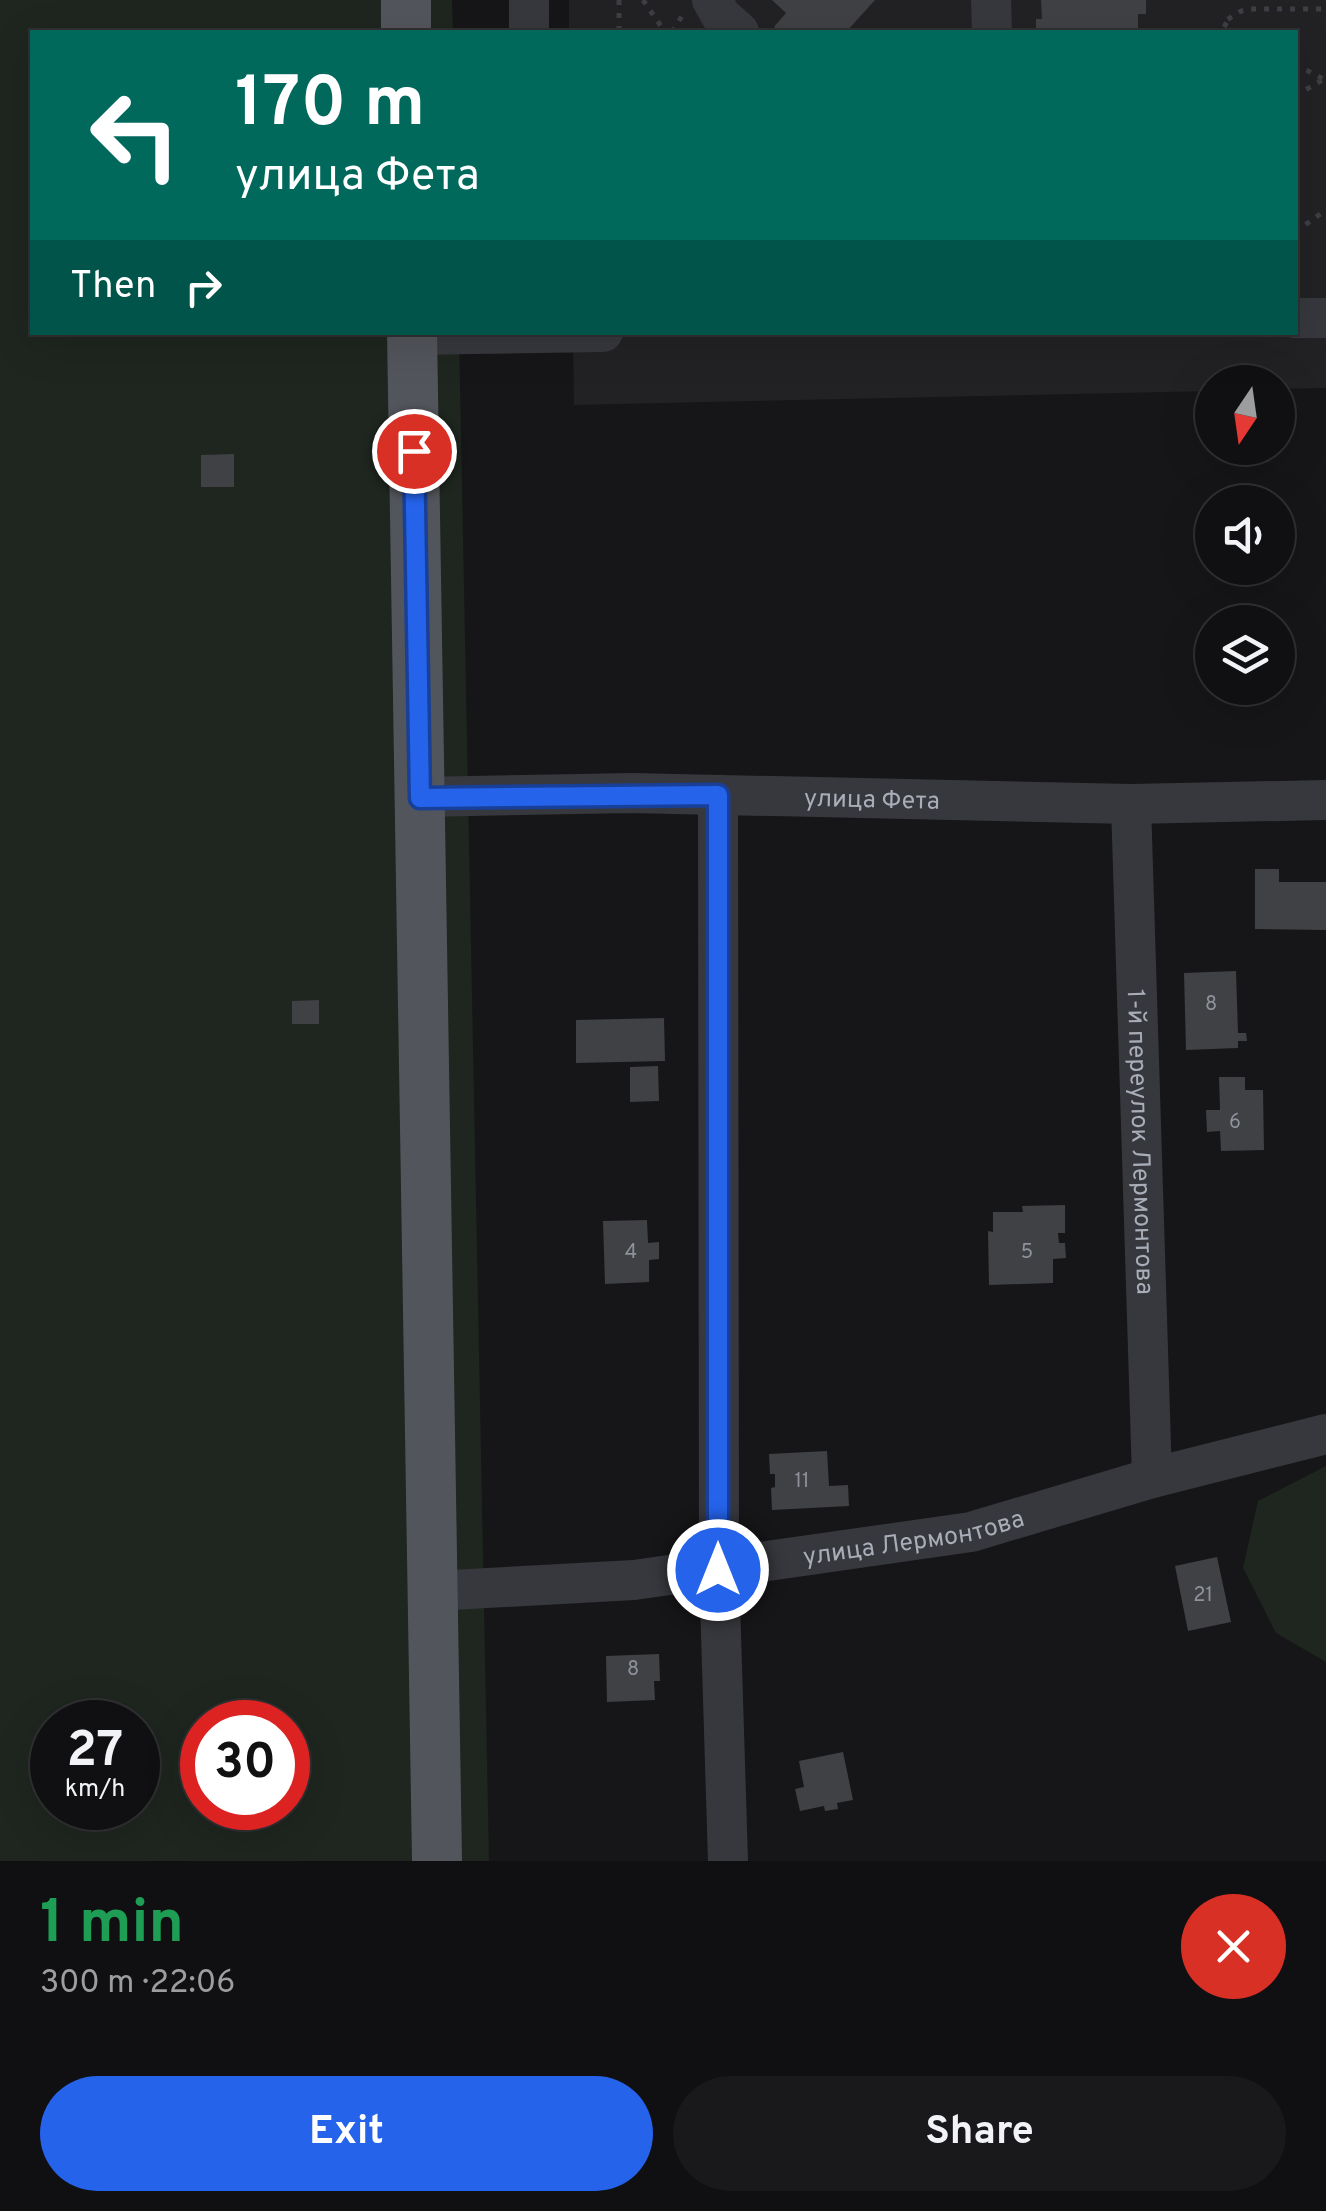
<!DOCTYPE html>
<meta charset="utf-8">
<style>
:root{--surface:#101012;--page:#19191b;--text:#f1f3f6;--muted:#9c9d9f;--line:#303032;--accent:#2563eb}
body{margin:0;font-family:Overpass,sans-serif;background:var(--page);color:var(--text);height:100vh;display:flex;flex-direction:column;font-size:38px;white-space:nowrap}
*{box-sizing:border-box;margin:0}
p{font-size:32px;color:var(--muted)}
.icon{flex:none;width:55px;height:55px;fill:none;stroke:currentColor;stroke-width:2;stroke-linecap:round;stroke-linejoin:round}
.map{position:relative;height:1861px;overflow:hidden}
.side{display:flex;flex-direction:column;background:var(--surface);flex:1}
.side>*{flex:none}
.hud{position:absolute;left:30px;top:30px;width:1268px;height:305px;border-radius:0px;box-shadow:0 10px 40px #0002,0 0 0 2px var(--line);background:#00695c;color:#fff;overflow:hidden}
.needle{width:65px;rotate:193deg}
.fabs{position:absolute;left:1195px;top:365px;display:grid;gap:20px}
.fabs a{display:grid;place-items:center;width:100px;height:100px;border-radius:50%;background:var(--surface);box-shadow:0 10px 40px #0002,0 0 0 2px var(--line);font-size:50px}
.speed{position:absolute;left:30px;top:1700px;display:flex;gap:20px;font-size:50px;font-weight:700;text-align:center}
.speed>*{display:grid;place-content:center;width:130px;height:130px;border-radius:50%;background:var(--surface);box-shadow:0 10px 40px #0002,0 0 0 2px var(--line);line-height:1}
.speed small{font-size:25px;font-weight:400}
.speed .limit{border:15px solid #d22;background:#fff;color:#111}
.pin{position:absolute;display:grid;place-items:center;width:85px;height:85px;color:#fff;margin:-42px;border:5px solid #fff;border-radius:50%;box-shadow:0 2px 10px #0007}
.me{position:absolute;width:110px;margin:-55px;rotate:0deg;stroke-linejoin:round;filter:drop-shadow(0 0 8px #0008)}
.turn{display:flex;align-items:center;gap:35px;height:210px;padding:0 40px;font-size:45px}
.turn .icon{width:130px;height:130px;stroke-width:2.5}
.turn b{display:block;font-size:70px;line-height:85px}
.then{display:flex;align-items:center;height:95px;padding:0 40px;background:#0003;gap:20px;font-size:38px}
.round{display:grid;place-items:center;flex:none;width:105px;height:105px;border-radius:52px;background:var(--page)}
.headline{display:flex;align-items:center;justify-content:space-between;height:170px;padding:0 40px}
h1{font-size:60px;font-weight:700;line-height:75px;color:#1e9e55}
.cta{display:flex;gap:20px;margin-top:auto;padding:20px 40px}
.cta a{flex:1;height:115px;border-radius:60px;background:var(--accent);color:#fff;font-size:40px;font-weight:700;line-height:115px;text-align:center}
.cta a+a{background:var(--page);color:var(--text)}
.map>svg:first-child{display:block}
.built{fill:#222225}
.green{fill:#1e261f;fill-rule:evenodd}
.building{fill:#404145}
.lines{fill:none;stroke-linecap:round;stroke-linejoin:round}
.path{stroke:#3d3f44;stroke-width:5;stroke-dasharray:5 8;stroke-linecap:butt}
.minor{stroke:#37383d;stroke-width:40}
.major{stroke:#53555c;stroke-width:50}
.route-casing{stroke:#184099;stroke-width:25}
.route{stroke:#2563eb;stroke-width:18}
.labels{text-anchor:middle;stroke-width:9;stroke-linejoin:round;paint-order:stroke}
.number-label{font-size:20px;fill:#8e929b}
.street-label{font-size:25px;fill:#a8adb8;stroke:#111113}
</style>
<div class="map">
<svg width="1326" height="1861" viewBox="0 0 1326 1861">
<rect width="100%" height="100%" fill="#161618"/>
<path class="built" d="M 569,0 L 1326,0 L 1326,388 L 1278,389 L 1278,382 L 1212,382 L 1212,391 L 574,405 L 573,333 L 1295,332 L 1295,32 L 569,32 Z"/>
<path class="green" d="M 0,0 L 452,0 L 453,32 L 32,32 L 32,332 L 459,333 L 489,1861 L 0,1861 ZM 52,1722 L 138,1722 L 138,1808 L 52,1808 ZM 202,1722 L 288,1722 L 288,1808 L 202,1808 Z
M 1326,1466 L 1326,1662 L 1276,1633 L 1243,1568 L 1258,1501 Z"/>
<path class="building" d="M 772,0 L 875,0 L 846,32 L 809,32 L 804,29 L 801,32 L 779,32 L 774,27 L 786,13 Z
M 1041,0 L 1146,0 L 1146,14 L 1138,14 L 1138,32 L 1042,32 L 1042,29 L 1036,29 L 1036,19 L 1042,19 Z
M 234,454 L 234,487 L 201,487 L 201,455 Z
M 1255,869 L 1279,869 L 1279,882 L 1326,882 L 1326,930 L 1255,929 Z
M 1236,971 L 1238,1033 L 1246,1033 L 1247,1041 L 1238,1041 L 1238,1048 L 1186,1050 L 1184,973 Z
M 319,1000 L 319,1024 L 292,1024 L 292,1001 Z
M 664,1018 L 665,1061 L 576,1063 L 576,1020 Z
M 658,1066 L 659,1101 L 630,1102 L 630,1067 Z
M 1219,1077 L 1245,1077 L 1245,1090 L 1263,1090 L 1264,1150 L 1221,1151 L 1220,1131 L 1207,1132 L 1206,1110 L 1220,1110 Z
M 1065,1205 L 1065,1233 L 1058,1233 L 1059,1243 L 1065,1243 L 1066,1258 L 1053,1259 L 1053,1283 L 989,1285 L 988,1231 L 993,1232 L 993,1212 L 1023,1212 L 1022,1206 Z
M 647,1220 L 648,1243 L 659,1242 L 659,1259 L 649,1260 L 649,1282 L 605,1284 L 603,1221 Z
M 827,1451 L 829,1486 L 848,1485 L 849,1506 L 772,1510 L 771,1488 L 775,1487 L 775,1474 L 770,1474 L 769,1454 Z
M 1217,1557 L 1231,1622 L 1188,1631 L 1175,1566 Z
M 659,1654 L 660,1681 L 654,1681 L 655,1700 L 607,1702 L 606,1656 Z
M 843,1752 L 853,1800 L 837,1803 L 838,1809 L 825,1811 L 824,1806 L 800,1811 L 795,1789 L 804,1787 L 799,1761 Z"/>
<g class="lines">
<path class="path" d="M 619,0 L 619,32
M 643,0 L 665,32
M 672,32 L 682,16
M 1239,32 L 1222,23 L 1241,11 L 1250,9 L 1326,9
M 1295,64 L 1323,79
M 1295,96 L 1326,78
M 1295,232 L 1326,210"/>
<g class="minor">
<path d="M 529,0 L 529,32"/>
<path d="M 712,0 L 721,16 L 739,32"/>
<path d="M 991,0 L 992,32"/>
<path d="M 1295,318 L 1326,318"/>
<path d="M 412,335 L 603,332"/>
<path d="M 718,795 L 719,1569 L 728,1861"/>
<path id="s1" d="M 420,797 L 632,793 L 1131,804 L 1326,800"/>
<path id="s2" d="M 1131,804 L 1152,1478"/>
<path id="s3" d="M 432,1591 L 634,1580 L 971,1532 L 1152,1478 L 1326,1434"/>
</g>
<path class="major" d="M 406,0 L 406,32
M 412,332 L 437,1861"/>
</g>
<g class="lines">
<defs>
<path id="route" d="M 414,451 L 420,798 L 718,795 L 718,1570"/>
</defs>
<use href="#route" class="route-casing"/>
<use href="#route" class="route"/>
</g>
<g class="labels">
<g class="number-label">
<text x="1211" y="1010">8</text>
<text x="1235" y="1128">6</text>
<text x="631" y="1258">4</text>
<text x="1027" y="1258">5</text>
<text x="802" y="1487">11</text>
<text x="1203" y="1601">21</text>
<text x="633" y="1675">8</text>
</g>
<g class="street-label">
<text dy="9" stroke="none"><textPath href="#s1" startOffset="452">улица Фета</textPath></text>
<text dy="9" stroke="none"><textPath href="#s2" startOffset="338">1-й переулок Лермонтова</textPath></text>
<text dy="9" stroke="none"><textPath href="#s3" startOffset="485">улица Лермонтова</textPath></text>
</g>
</g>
</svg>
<div class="fabs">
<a><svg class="needle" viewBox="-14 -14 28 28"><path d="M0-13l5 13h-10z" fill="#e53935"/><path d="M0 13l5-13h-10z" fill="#9c9d9f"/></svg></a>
<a><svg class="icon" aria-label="sound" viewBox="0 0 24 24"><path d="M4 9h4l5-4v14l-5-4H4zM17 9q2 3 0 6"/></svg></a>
<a><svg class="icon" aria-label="layers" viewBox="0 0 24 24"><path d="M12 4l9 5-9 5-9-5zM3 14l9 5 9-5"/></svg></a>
</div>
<div class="speed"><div>27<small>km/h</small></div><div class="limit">30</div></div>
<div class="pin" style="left:414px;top:451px;background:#d93025"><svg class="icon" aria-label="arrive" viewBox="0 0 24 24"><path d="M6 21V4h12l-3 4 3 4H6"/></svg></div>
<svg class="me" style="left:718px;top:1570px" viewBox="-20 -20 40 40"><circle r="17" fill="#2563eb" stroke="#fff" stroke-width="3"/><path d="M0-11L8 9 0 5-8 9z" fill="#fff"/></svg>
<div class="hud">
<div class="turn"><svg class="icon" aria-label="left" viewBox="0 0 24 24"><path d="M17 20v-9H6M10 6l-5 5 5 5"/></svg><div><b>170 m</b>улица Фета</div></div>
<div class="then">Then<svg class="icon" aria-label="right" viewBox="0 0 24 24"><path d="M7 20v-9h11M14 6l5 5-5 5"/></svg></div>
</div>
</div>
<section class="side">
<div class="headline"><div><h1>1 min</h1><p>300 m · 22:06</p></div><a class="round" style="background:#d93025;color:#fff"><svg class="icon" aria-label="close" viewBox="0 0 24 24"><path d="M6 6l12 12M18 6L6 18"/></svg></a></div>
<div class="cta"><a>Exit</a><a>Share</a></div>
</section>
